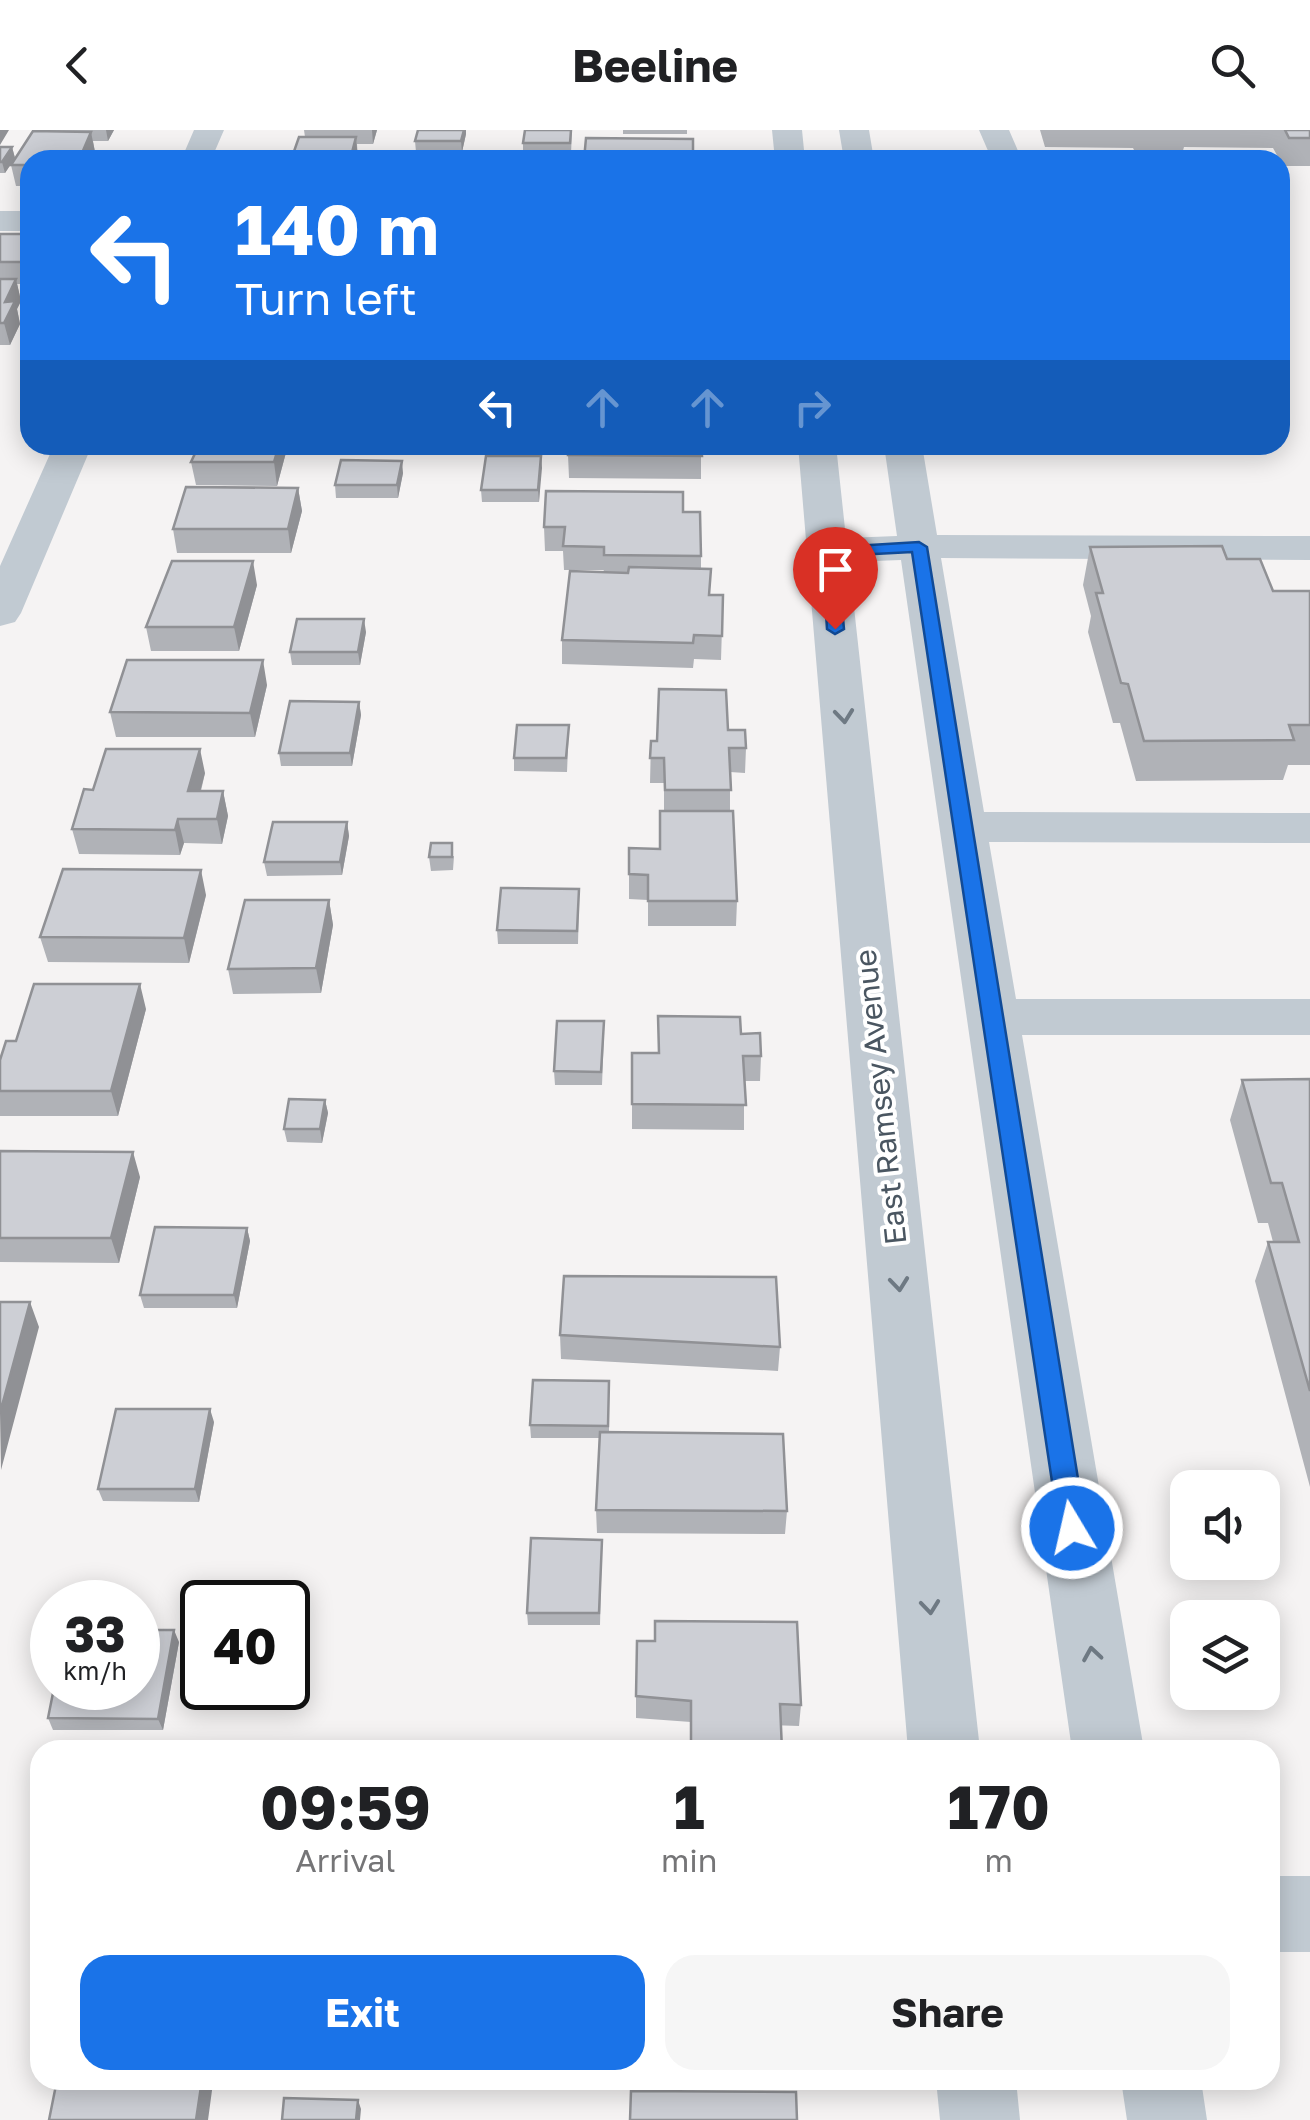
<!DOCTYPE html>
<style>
:root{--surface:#fff;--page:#f6f6f6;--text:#202124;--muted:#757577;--accent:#1a73e8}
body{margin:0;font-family:"Golos Text",sans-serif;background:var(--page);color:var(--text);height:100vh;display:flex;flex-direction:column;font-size:38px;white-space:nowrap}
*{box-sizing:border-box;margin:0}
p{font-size:32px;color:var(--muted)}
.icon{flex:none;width:55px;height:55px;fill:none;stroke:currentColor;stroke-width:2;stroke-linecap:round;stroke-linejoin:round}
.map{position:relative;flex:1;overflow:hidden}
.panel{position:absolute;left:30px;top:1610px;width:1250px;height:350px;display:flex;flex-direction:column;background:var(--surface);border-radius:30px;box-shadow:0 5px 25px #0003}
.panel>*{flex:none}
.banner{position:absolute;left:20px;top:20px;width:1270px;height:305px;border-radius:30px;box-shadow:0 5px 25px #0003;background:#1a73e8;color:#fff;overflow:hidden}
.controls{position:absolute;left:1170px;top:1340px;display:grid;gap:20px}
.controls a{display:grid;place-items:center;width:110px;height:110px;border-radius:20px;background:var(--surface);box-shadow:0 5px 25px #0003;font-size:50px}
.speed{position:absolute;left:30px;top:1450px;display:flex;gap:20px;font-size:50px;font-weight:700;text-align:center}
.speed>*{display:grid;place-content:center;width:130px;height:130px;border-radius:50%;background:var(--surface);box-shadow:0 5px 25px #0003;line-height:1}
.speed small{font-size:25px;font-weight:400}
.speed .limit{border:5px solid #111;border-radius:15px;background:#fff;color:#111}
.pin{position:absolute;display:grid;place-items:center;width:85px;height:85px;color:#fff;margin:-102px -42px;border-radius:50% 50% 50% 0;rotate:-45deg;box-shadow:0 0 10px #0007}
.pin .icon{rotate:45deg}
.me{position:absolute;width:110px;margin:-55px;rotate:351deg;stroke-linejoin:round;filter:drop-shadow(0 0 8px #0008)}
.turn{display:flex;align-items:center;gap:35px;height:210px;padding:0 50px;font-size:45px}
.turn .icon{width:130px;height:130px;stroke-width:2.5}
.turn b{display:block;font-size:70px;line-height:85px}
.lanes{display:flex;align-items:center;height:95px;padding:0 50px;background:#0003;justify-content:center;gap:50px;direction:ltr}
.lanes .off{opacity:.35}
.eta{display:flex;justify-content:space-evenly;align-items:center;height:170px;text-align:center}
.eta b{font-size:60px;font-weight:700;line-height:70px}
.button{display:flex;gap:20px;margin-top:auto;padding:20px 50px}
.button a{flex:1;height:115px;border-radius:30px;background:var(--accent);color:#fff;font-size:40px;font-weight:700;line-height:115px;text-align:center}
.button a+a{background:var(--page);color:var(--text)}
header{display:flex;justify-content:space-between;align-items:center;height:130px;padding:0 50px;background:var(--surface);font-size:45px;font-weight:700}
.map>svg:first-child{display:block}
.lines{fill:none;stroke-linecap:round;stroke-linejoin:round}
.minor{fill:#c1cad2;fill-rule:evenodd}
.wall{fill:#b0b2b7}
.shaded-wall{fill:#909195}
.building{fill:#cdcfd5;stroke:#909195;stroke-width:2.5}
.oneway{stroke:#6e7983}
.route{fill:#1a73e8;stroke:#114b97;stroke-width:2.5}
.labels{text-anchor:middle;stroke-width:8;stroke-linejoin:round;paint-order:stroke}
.street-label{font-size:30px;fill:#4a5661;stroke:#fff}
</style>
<header><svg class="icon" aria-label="back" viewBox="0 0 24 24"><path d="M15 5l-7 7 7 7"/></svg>Beeline<svg class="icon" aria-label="search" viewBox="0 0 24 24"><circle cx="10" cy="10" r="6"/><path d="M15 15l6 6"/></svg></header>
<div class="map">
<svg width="1310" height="1990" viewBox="0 0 1310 1990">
<rect width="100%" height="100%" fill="#f5f3f3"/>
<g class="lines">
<path class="minor" d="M 194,0 L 224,0 L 211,30 L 181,30 Z
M 772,0 L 802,0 L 805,30 L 775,30 Z
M 839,0 L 869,0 L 874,30 L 844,30 Z
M 979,0 L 1009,0 L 1022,30 L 992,30 Z
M 0,81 L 30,81 L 30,101 L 0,101 Z
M 54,315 L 92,315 L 21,483 L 15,492 L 0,496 L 0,436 Z
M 798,315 L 836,315 L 846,408 L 897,406 L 884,315 L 922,315 L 937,405 L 1310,406 L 1310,430 L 941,428 L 984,682 L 1310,683 L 1310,713 L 989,712 L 1016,869 L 1310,869 L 1310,905 L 1022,905 L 1144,1620 L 1072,1620 L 901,430 L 849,432 L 980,1620 L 908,1620 Z
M 1270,1746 L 1310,1746 L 1310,1822 L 1270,1822 Z
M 936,1950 L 1016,1950 L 1020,1990 L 940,1990 Z
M 1121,1950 L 1201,1950 L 1207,1990 L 1127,1990 Z"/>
</g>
<path class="wall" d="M 47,0 L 114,0 L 108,11 L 93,11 L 95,22 L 92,30 L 30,30 L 30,56 L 16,56 L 11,35 L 51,1 Z
M 304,0 L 377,0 L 373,14 L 357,14 L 358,30 L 291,30 L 305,7 Z
M 572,0 L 571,24 L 523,24 L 523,13 Z
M 623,0 L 687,0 L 687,4 L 623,4 Z
M 1040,0 L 1310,0 L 1310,36 L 1283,36 L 1273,18 L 1184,17 L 1182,24 L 1136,24 L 1133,18 L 1045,17 Z
M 466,4 L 462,22 L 416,22 L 415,11 Z
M 0,17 L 12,17 L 15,28 L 5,43 L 0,43 Z
M 0,104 L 30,104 L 30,154 L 17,154 L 21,171 L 17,179 L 20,194 L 10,215 L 0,215 Z
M 288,315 L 277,356 L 196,355 L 191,332 Z
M 701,315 L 701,349 L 569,348 L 568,325 Z
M 541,326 L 539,372 L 482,372 L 481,360 Z
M 403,343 L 398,368 L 336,368 L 335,355 Z
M 298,358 L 302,381 L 291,423 L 177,423 L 173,399 Z
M 683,382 L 701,426 L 701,439 L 710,465 L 723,465 L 721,530 L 694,529 L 693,538 L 562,534 L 562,510 L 604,440 L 564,440 L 563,421 L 545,421 L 544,397 Z
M 1090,417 L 1227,429 L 1273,461 L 1310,461 L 1310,635 L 1288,635 L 1283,650 L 1136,651 L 1120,593 L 1113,593 L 1088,502 L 1091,486 L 1083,455 Z
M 257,455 L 239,521 L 151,521 L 146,497 Z
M 366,502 L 360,535 L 292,535 L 290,522 Z
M 267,555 L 255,607 L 116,607 L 110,582 Z
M 359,572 L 361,585 L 352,636 L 281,636 L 279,623 Z
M 569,595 L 567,642 L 514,641 L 514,628 Z
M 728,600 L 746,618 L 745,643 L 730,642 L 730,681 L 737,771 L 736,796 L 648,796 L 648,770 L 629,769 L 629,718 L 660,719 L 664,681 L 664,653 L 650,653 L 651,611 Z
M 205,643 L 201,661 L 223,661 L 228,686 L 222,714 L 184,713 L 180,725 L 79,724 L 72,699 L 93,660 Z
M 347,692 L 349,706 L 342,745 L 267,746 L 264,732 Z
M 454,726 L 453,740 L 431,741 L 429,727 Z
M 206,765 L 189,833 L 48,832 L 40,807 Z
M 329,770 L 333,795 L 321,863 L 233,864 L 228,839 Z
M 579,772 L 578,814 L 498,814 L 497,800 Z
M 146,879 L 118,986 L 0,986 L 0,930 L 16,911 Z
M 604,904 L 602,955 L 555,955 L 554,941 Z
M 741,904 L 761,926 L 760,951 L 744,951 L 744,1000 L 632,999 L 632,923 L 658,923 Z
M 1310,949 L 1310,1357 L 1255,1151 L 1268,1112 L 1273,1112 L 1268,1093 L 1258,1093 L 1230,990 L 1242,950 Z
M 325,970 L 328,983 L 322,1013 L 287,1012 L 284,999 Z
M 0,1021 L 140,1047 L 119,1133 L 0,1132 Z
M 247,1098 L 250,1111 L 237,1178 L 144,1178 L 140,1165 Z
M 560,1205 L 780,1217 L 778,1241 L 561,1229 Z
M 609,1251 L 609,1303 L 787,1381 L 785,1404 L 597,1403 L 596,1380 L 599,1308 L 531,1308 L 530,1295 Z
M 214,1292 L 199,1372 L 103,1371 L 98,1359 Z
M 602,1410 L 600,1495 L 528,1495 L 527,1483 Z
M 179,1512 L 163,1600 L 53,1600 L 48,1588 Z
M 636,1566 L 801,1575 L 799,1596 L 691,1592 L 636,1588 Z"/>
<path class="shaded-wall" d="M 0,0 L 9,0 L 0,15 Z
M 106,0 L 114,0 L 108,11 Z
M 372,0 L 377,0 L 373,14 Z
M 464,0 L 466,0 L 466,4 L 462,22 L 461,11 Z
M 91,2 L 95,22 L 92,30 L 79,30 Z
M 356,7 L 358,30 L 350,30 Z
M 12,17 L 15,28 L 5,43 L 2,32 Z
M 16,149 L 21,171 L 17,179 L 20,194 L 10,215 L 4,193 L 5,172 Z
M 279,315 L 288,315 L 277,356 L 274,332 Z
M 541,326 L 542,338 L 539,372 L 538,360 Z
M 402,331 L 403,343 L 398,368 L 397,355 Z
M 298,358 L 302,381 L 291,423 L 288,399 Z
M 253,431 L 257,455 L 239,521 L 234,497 Z
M 364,489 L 366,502 L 360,535 L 358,522 Z
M 263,530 L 267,555 L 255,607 L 250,583 Z
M 359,572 L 361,585 L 352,636 L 350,623 Z
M 200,619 L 205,643 L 194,685 L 188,661 Z
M 223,661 L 228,686 L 222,714 L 217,689 Z
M 178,689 L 184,713 L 180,725 L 175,700 Z
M 347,692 L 349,706 L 342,745 L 340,732 Z
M 201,740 L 206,765 L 189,833 L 184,808 Z
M 329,770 L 333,795 L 321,863 L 316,838 Z
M 140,854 L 146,879 L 118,986 L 111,961 Z
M 325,970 L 328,983 L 322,1013 L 320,999 Z
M 133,1022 L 140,1047 L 119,1133 L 111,1108 Z
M 247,1098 L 250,1111 L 237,1178 L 234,1165 Z
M 30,1172 L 39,1197 L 1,1340 L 0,1283 Z
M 210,1279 L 214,1292 L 199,1372 L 195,1359 Z
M 174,1500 L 179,1512 L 163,1600 L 158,1589 Z
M 202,1950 L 212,1950 L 213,1953 L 208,1990 L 196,1990 Z
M 358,1970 L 361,1979 L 360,1990 L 356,1990 Z"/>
<path class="building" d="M 418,0 L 464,0 L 461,11 L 415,11 Z
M 525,0 L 571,0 L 570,13 L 523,13 Z
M 1285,0 L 1310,0 L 1310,8 L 1289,8 Z
M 33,1 L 91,2 L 79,30 L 30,30 L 30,35 L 11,35 Z
M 299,7 L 356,7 L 350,30 L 291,30 Z
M 586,8 L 693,9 L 693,30 L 584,30 Z
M 0,17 L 12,17 L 2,32 L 0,32 Z
M 0,104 L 30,104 L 30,132 L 0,132 Z
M 0,149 L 16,149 L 5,172 L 15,171 L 4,193 L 0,193 Z
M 199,315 L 279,315 L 274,332 L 191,332 Z
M 569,315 L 701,315 L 702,326 L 568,325 Z
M 486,326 L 541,326 L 538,360 L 481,360 Z
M 341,330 L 402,331 L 397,355 L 335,355 Z
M 186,357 L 298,358 L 288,399 L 173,399 Z
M 546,361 L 683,362 L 683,382 L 700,382 L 701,426 L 604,425 L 604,417 L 563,416 L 565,397 L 544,397 Z
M 1222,416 L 1227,429 L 1260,429 L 1273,461 L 1310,461 L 1310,595 L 1289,595 L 1294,610 L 1144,611 L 1128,554 L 1121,553 L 1096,463 L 1103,463 L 1090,417 Z
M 172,431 L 253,431 L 234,497 L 146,497 Z
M 629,437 L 711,439 L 709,465 L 723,465 L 722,506 L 694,505 L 693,513 L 562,510 L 570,441 L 628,443 Z
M 297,489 L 364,489 L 358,522 L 290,522 Z
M 127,530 L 263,530 L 250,583 L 110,582 Z
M 659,559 L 726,560 L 728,600 L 745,600 L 746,618 L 729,618 L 731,660 L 665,660 L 664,628 L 650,628 L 651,611 L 657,611 Z
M 290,571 L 359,572 L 350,623 L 279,623 Z
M 517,595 L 569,595 L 566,628 L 514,628 Z
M 106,619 L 200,619 L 188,661 L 223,661 L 217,689 L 178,689 L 175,700 L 72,699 L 84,659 L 93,660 Z
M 660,681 L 733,681 L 737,771 L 648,771 L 648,745 L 629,744 L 629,718 L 660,719 Z
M 273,692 L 347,692 L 340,732 L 264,732 Z
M 431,713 L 452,713 L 452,727 L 429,727 Z
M 63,739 L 201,740 L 184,808 L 40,807 Z
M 501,758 L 579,759 L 577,801 L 497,800 Z
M 245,770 L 329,770 L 316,838 L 228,839 Z
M 34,854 L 140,854 L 111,961 L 0,961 L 0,930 L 6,911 L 16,911 Z
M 658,886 L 740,887 L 741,904 L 760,903 L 761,926 L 743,926 L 746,975 L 632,974 L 632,923 L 659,923 Z
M 557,891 L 604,891 L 601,942 L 554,941 Z
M 1310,949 L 1310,1261 L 1268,1112 L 1299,1112 L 1282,1053 L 1271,1053 L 1242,950 Z
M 289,969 L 325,970 L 320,999 L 284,999 Z
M 0,1021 L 133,1022 L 111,1108 L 0,1108 Z
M 155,1097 L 247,1098 L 234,1165 L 140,1165 Z
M 564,1146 L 776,1147 L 780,1217 L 560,1205 Z
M 0,1172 L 30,1172 L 0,1283 Z
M 533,1250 L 609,1251 L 608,1296 L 530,1295 Z
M 116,1279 L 210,1279 L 195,1359 L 98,1359 Z
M 600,1302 L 783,1304 L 787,1381 L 596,1380 Z
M 531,1408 L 602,1410 L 599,1483 L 527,1483 Z
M 655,1491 L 797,1492 L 801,1575 L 780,1574 L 782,1620 L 691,1620 L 691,1571 L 636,1566 L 637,1511 L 655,1511 Z
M 138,1500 L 174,1500 L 158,1589 L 48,1588 L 54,1558 L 138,1558 Z
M 485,1617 L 602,1618 L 602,1620 L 485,1620 Z
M 57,1950 L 202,1950 L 196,1990 L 49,1990 Z
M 631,1961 L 796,1962 L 797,1990 L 630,1990 Z
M 284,1968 L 358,1970 L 356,1990 L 282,1990 Z"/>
<defs><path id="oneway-chevron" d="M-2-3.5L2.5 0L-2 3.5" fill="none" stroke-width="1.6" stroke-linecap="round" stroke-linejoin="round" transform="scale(2.5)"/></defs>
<g class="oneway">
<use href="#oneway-chevron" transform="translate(844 586) rotate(84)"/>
<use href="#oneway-chevron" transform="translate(899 1154) rotate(84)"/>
<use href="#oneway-chevron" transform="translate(930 1477) rotate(84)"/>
<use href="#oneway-chevron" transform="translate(1092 1524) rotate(-99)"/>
</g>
<path class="route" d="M 919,412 L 927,417 L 1086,1398 L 1082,1407 L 1072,1410 L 1063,1407 L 1059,1398 L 912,422 L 837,426 L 844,499 L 835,504 L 827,499 L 822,418 Z"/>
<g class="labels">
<g class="street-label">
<text transform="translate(881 967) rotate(-96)" y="10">East Ramsey Avenue</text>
</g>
</g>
</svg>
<div class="controls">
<a><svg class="icon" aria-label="sound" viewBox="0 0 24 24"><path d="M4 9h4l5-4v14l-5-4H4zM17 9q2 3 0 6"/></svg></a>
<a><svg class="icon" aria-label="layers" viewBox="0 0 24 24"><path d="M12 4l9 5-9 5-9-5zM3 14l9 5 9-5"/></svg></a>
</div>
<div class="speed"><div>33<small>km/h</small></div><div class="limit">40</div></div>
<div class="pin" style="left:835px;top:499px;background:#d93025"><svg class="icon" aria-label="arrive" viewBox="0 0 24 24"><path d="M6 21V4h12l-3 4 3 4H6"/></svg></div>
<svg class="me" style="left:1072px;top:1398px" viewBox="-20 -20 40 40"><circle r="17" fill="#1a73e8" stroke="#fff" stroke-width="3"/><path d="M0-11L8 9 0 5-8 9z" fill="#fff"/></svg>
<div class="banner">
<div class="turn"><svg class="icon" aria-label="left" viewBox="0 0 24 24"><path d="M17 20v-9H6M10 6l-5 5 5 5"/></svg><div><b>140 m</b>Turn left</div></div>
<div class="lanes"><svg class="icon" aria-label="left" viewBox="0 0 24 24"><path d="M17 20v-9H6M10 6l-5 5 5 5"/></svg><svg class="icon off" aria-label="ahead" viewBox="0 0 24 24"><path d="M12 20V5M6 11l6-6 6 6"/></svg><svg class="icon off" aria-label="ahead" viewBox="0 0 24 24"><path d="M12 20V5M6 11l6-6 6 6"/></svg><svg class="icon off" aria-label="right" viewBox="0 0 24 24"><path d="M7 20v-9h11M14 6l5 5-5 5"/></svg></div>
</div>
<section class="panel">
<div class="eta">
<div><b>09:59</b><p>Arrival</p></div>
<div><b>1</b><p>min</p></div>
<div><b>170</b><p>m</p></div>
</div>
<div class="button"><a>Exit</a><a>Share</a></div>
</section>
</div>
